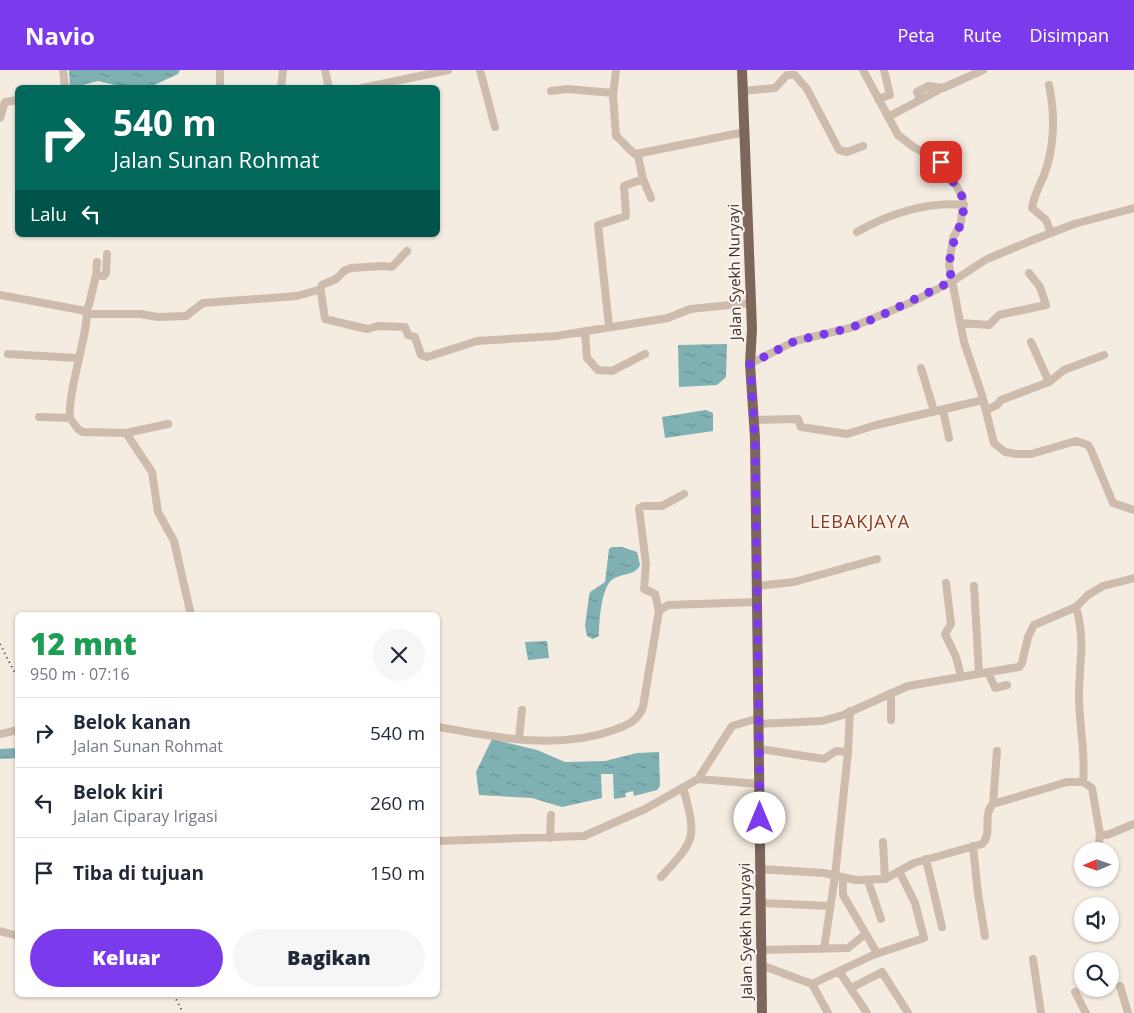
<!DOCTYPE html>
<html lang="id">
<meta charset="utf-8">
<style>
:root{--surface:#fff;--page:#f6f6f7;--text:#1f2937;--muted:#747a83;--line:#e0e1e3;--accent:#7c3aed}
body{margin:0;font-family:"Open Sans",sans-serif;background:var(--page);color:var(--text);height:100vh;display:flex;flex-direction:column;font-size:19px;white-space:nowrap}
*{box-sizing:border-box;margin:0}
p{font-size:16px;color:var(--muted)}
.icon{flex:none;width:28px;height:28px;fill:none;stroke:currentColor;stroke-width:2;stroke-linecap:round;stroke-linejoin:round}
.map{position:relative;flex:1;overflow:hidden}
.panel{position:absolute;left:15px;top:542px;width:425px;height:385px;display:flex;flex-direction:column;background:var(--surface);border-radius:8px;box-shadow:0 1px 4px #0004}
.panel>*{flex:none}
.hud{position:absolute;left:15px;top:15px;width:425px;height:152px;border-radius:8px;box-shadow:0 1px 4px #0004;background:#00695c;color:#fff;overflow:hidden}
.needle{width:32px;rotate:268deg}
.buttons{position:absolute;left:1074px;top:772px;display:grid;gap:10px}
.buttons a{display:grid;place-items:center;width:45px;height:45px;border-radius:50%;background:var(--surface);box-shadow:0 1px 4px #0004;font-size:25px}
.pin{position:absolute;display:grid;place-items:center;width:42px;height:42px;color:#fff;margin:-21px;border-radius:10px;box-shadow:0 2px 8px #0006}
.me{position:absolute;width:55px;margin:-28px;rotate:0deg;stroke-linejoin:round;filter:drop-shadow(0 0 4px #0008)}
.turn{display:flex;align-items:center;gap:18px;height:105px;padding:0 15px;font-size:22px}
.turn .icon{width:65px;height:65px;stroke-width:2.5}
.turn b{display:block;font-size:35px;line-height:42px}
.then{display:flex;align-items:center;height:48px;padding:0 15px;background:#0003;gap:10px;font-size:19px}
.round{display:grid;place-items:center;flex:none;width:52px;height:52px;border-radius:26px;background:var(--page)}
.head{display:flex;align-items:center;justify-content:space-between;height:85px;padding:0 15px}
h1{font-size:30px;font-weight:800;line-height:38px;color:#1e9e55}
.cta{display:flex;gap:10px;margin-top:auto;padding:10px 15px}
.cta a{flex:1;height:58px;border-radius:30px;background:var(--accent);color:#fff;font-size:20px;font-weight:800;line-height:58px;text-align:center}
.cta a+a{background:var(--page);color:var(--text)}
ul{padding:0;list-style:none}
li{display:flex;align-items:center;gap:15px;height:70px;padding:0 15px;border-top:1px solid var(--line)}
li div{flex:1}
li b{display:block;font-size:19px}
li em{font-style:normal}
header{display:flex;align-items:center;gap:30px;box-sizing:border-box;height:70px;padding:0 25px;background:var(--accent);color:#fff}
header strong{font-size:24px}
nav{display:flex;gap:28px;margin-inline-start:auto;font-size:18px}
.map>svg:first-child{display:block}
.water{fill:url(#water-ripples)}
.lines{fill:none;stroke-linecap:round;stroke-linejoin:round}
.minor{stroke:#cdbbac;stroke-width:8}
.major{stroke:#7d675c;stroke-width:10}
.rail{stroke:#3b302b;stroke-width:2;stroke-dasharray:1 4;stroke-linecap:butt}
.route{stroke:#7c3aed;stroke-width:9;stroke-dasharray:0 16.2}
.labels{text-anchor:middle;stroke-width:4;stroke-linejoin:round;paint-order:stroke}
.street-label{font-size:15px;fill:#3b302b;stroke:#fbf5ee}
.quarter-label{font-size:18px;letter-spacing:1px;fill:#8c3b22;stroke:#fbf5ee}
</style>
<header>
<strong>Navio</strong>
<nav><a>Peta</a><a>Rute</a><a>Disimpan</a></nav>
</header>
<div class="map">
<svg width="1134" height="943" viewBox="0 0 1134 943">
<defs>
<pattern id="water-ripples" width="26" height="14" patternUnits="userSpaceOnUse" patternTransform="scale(1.25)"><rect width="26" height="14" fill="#7fb0b2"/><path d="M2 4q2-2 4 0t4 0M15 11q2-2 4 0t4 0" fill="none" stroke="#699091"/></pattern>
</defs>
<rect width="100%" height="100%" fill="#f4ebe1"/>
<path class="water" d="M 69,0 L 180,0 L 178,4 L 150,17 L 123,17 L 98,11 L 70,18 Z
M 727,274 L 726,307 L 717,315 L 679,317 L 678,275 Z
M 706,340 L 713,343 L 713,361 L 665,368 L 662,347 Z
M 612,477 L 622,477 L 637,482 L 640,495 C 635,506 622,503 613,509 C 601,516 599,553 599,566 L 593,569 L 587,566 L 585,556 L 589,526 L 590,522 L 605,512 L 609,479 Z
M 547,571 L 549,588 L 528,590 L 525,572 Z
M 492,669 L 537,680 L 565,692 L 605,691 L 637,683 L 659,682 L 660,716 L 657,720 L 634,726 L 633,721 L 625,723 L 626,727 L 614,729 L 613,704 L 601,704 L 602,728 L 562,737 L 532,728 L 479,725 L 476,702 Z
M 17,678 L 17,688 L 0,689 L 0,679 Z"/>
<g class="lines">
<path class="minor" d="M 63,0 L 65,18
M 220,0 L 220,15
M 325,0 L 329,18
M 480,0 L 495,57
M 616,0 L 613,26 L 616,66 C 626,74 628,80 638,86 L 643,109 L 651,128
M 863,0 L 898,65 L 915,78 L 944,93 L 963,128 L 961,153 L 953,168 L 949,195 L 964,272 L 982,325 L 994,373 L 1005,382 L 1017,384 L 1031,384 L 1076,371 L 1088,375 L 1091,380 L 1113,433 L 1134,440
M 1049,15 C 1055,43 1055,77 1044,105 C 1039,117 1034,125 1032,138 L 1046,150 L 1051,163
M 281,18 L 283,0
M 362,18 L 448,0
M 551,21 L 567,19 L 613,23
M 743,21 L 775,18 L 787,5 L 795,5 L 807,19 L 839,80 L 847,82 L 863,76
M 878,29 L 890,25 L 884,0
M 920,30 L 942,18
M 888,47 L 920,30 L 917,22 L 928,16 L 943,18 L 983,0
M 0,48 L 5,32 L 18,30
M 636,84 L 745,62
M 857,162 C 888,144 928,131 964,135
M 96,205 L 97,192
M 320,221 L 322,215 L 336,209 L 344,201 L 351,198 L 383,196 L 392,197 L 407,181
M 0,225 L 86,241 C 91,253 67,323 70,348 L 78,359 L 83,362 L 126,363 L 152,402 L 158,442 L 174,471 L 191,545
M 86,241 L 89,235 L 96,205 L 104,206 L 106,203 L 107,184
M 87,244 L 140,244 L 158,247 L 186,246 L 203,233 L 297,226 L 318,220 L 321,222 L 325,249 L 367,259 L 378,256 L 405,257 L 408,265 L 415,267 L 421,285 L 427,287 L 477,271 L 556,266 L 668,248 L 690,239 L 751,233
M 961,253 L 989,255 L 999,245 L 1046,235 L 1040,217 L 1029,203
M 609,256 L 598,155 L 626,146 L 624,116 L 643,109
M 585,261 L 587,288 L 598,300 L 612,301 L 645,284
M 1031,272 L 1049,312
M 8,284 L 77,288
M 750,294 L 795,271 L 850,258 L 912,232 L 953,211 L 987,189 L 1033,170 L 1074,154 L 1134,138
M 921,298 L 934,341
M 943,340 L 949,368
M 986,340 L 997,335 L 1001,330 L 1049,312 L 1064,300 L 1104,285
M 39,347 L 70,348
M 755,350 L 798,349 L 801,357 L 847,364 L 876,355 L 983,330
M 126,363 L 168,354
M 946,513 L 951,554 L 945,564 L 956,587 L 961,606
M 757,516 L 794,512 L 877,489
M 974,516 L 979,603
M 1076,537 C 1086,572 1079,592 1079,626 C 1079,655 1086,683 1083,712
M 659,541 L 655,524 L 644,519 L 646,494 L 639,438 L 643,436 L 662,436 L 684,424
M 988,602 L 995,618 L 1007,615
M 891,650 L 891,623
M 759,654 L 822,651 L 843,645 L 908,616 L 1019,597 L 1022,593 L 1028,567 L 1034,555 L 1076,537 L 1088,525 L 1103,516 L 1134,508
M 438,657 C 494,667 555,680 611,661 C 625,656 637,653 643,637 L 659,541 L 668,535 L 757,532
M 0,664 L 18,660
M 519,668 L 522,640
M 760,679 L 824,689 L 836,681 L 848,682 L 835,806 L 824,879
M 848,682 L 850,641
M 698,709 L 760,714
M 993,734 L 997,681
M 550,768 L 551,745
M 438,771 L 584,766 L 645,739 L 698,709 L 732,656 L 759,648
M 883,772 L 885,809
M 973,776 L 978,824 L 985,866
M 1098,781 L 1100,764
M 926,789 L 942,857
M 760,799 L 824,803 L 856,810 L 885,809 L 914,793 L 982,774 C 993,764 982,744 993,734 L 1067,712 L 1083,712 L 1092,718 L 1100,764 L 1107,765 L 1134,754
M 661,807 C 696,769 697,769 683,717
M 843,807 L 843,825 L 877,883
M 868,811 L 881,849
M 761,833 L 830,836
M 0,861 L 18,866
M 761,880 L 848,878 L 864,865
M 1033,889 L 1041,943
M 761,895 L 812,914 L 828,943
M 839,901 L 867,943
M 812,914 L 873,885 L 924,868 L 915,833 L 900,803
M 1120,916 L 1128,943
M 851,918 L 882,902 L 908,943
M 1075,922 L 1086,943"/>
<path class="major" d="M 742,0 L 752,259 L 750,294 L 755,368 L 762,943"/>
<path class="rail" d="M 0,574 L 18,609
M 174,925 L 183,943"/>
</g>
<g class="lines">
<path class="route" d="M 760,748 L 755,368 L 750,294 L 795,271 L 850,258 L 876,248 L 952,211 C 942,173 968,159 963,128 L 941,92"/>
</g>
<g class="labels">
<g class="street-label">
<text transform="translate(735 202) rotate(-91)" y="5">Jalan Syekh Nuryayi</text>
<text transform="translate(746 861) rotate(-91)" y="5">Jalan Syekh Nuryayi</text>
</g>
<g class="quarter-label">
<text x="860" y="458">LEBAKJAYA</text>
</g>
</g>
</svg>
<div class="buttons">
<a><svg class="needle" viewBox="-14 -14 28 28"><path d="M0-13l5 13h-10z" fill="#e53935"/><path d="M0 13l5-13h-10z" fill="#747a83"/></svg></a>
<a><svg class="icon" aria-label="sound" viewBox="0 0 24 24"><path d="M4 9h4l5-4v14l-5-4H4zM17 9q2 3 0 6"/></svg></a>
<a><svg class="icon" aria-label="search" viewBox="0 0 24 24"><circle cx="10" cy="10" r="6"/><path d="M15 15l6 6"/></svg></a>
</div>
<div class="pin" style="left:941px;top:92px;background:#d93025"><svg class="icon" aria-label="arrive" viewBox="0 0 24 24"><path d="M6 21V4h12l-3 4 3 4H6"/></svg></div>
<svg class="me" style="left:760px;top:748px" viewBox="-20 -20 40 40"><circle r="19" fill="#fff"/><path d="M0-13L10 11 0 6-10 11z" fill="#7c3aed"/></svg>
<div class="hud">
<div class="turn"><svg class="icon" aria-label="right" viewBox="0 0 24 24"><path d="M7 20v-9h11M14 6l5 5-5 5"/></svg><div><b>540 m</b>Jalan Sunan Rohmat</div></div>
<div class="then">Lalu<svg class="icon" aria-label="left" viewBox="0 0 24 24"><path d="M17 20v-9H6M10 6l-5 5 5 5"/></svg></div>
</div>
<section class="panel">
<div class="head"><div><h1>12 mnt</h1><p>950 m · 07:16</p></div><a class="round"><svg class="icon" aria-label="close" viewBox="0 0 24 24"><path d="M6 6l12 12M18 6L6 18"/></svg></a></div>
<ul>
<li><svg class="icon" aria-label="right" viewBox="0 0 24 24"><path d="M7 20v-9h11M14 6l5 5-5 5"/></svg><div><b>Belok kanan</b><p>Jalan Sunan Rohmat</p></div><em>540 m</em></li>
<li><svg class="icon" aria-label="left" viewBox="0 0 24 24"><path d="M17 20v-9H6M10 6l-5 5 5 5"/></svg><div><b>Belok kiri</b><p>Jalan Ciparay Irigasi</p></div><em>260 m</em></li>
<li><svg class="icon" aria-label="arrive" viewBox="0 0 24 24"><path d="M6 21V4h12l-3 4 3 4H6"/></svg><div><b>Tiba di tujuan</b></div><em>150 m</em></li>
</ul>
<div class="cta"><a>Keluar</a><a>Bagikan</a></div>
</section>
</div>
